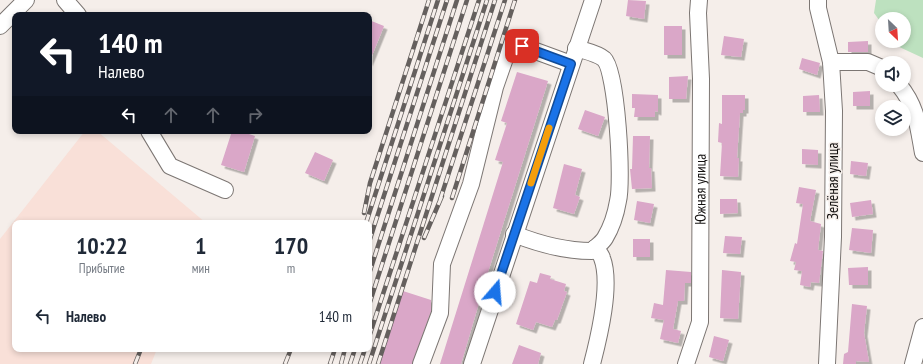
<!DOCTYPE html>
<html lang="ru">
<meta charset="utf-8">
<style>
:root{--surface:#fff;--page:#f6f6f7;--text:#1f2937;--muted:#747a83}
body{margin:0;font-family:"PT Sans Narrow",sans-serif;background:var(--page);color:var(--text);height:100vh;display:flex;flex-direction:column;font-size:15px;white-space:nowrap}
*{box-sizing:border-box;margin:0}
p{font-size:13px;color:var(--muted)}
.icon{flex:none;width:22px;height:22px;fill:none;stroke:currentColor;stroke-width:2;stroke-linecap:round;stroke-linejoin:round}
.map{position:relative;flex:1;overflow:hidden}
.sheet{position:absolute;left:12px;top:220px;width:360px;height:132px;display:flex;flex-direction:column;background:var(--surface);border-radius:8px;box-shadow:0 2px 6px #0003}
.sheet>*{flex:none}
.guide{position:absolute;left:12px;top:12px;width:360px;height:122px;border-radius:8px;box-shadow:0 2px 6px #0003;background:#111827;color:#fff;overflow:hidden}
.needle{width:26px;rotate:155deg}
.buttons{position:absolute;left:875px;top:12px;display:grid;gap:8px}
.buttons a{display:grid;place-items:center;width:36px;height:36px;border-radius:50%;background:var(--surface);box-shadow:0 2px 6px #0003;font-size:20px}
.pin{position:absolute;display:grid;place-items:center;width:34px;height:34px;color:#fff;margin:-17px;border-radius:8px;box-shadow:0 2px 6px #0006}
.me{position:absolute;width:44px;margin:-22px;rotate:18deg;stroke-linejoin:round;filter:drop-shadow(0 0 3px #0008)}
.turn{display:flex;align-items:center;gap:14px;height:84px;padding:0 20px;font-size:18px}
.turn .icon{width:52px;height:52px;stroke-width:2.5}
.turn b{display:block;font-size:28px;line-height:34px}
.lanes{display:flex;align-items:center;height:38px;padding:0 20px;background:#0003;justify-content:center;gap:20px;direction:ltr}
.lanes .off{opacity:.35}
.eta{display:flex;justify-content:space-evenly;align-items:center;height:68px;text-align:center}
.eta b{font-size:24px;font-weight:600;line-height:28px}
ul{padding:0;list-style:none}
li{display:flex;align-items:center;gap:12px;height:56px;padding:0 20px}
li div{flex:1}
li b{display:block;font-size:15px}
li em{font-style:normal}
.map>svg:first-child{display:block}
.industrial{fill:#f9e0d8}
.green{fill:#bde1bf}
.building{fill:#daa7c8;filter:url(#shadow)}
.lines{fill:none;stroke-linecap:round;stroke-linejoin:round}
.minor-casing{stroke:#7c7673;stroke-width:18}
.minor{stroke:#fff;stroke-width:16}
.rail-casing{stroke:#65605e;stroke-width:4.5}
.rail{stroke:#f5eeea;stroke-width:3;stroke-dasharray:9;stroke-linecap:butt}
.route-casing{stroke:#114b97;stroke-width:10}
.route{stroke:#1a73e8;stroke-width:7}
.slow{stroke:#f59e0b;stroke-width:7}
.labels{text-anchor:middle;stroke-width:3;stroke-linejoin:round;paint-order:stroke}
.street-label{font-size:15px;fill:#13100f;stroke:#f5eeea}
</style>
<div class="map">
<svg width="923" height="364" viewBox="0 0 923 364">
<defs>
<filter id="shadow"><feDropShadow dx="3.5" dy="3.5" stdDeviation="0" flood-color="#0004"/></filter>
</defs>
<rect width="100%" height="100%" fill="#f5eeea"/>
<path class="industrial" d="M 85,131 L 97,131 L 206,223 L 15,223 L 15,349 L 157,349 L 151,364 L 0,364 L 0,239 Z"/>
<path class="green" d="M 876,0 L 923,0 L 923,58 L 895,45 L 893,41 L 904,41 L 904,19 L 882,19 L 882,24 L 874,13 Z"/>
<path class="building" d="M 628,0 L 646,1 L 644,19 L 626,16 Z
M 369,20 L 384,26 L 369,63 Z
M 664,26 L 682,26 L 682,55 L 664,55 Z
M 724,36 L 744,39 L 741,57 L 721,55 Z
M 868,41 L 868,52 L 848,52 L 848,42 Z
M 802,58 L 820,63 L 817,75 L 799,69 Z
M 517,72 L 548,81 L 489,269 L 461,364 L 440,364 L 503,162 L 495,160 L 507,123 L 501,121 Z
M 688,76 L 686,99 L 669,99 L 669,77 Z
M 870,91 L 870,106 L 853,106 L 853,92 Z
M 632,94 L 658,95 L 658,112 L 655,111 L 655,117 L 634,117 L 635,108 L 632,108 Z
M 722,95 L 745,95 L 745,110 L 743,110 L 743,113 L 740,113 L 737,158 L 739,158 L 738,177 L 720,176 L 722,143 L 718,142 L 719,123 L 722,124 Z
M 819,95 L 820,112 L 803,112 L 803,96 Z
M 585,110 L 605,117 L 598,136 L 578,129 Z
M 232,131 L 240,131 L 255,136 L 244,172 L 221,165 Z
M 633,136 L 650,136 L 649,168 L 651,168 L 652,188 L 632,189 L 630,169 L 632,169 Z
M 802,149 L 818,150 L 818,165 L 802,164 Z
M 315,152 L 333,160 L 324,181 L 305,173 Z
M 851,161 L 868,163 L 866,176 L 850,174 Z
M 564,164 L 582,169 L 575,195 L 580,197 L 574,214 L 553,208 Z
M 799,187 L 816,190 L 810,221 L 821,224 L 818,250 L 823,251 L 819,283 L 811,282 L 810,287 L 800,285 L 802,271 L 794,270 L 796,262 L 790,261 L 795,243 L 797,244 L 803,204 L 796,203 Z
M 720,199 L 737,199 L 738,213 L 720,214 Z
M 871,200 L 873,214 L 852,217 L 850,203 Z
M 637,201 L 654,204 L 650,223 L 634,220 Z
M 852,228 L 873,230 L 871,253 L 849,250 Z
M 725,236 L 742,237 L 740,254 L 723,253 Z
M 633,239 L 650,239 L 650,257 L 633,257 Z
M 868,267 L 868,285 L 849,285 L 848,268 Z
M 666,270 L 691,272 L 691,283 L 685,283 L 684,301 L 678,301 L 673,329 L 681,331 L 678,343 L 660,339 L 664,320 L 651,318 L 654,303 L 663,305 Z
M 722,270 L 741,272 L 738,319 L 720,318 Z
M 540,273 L 551,276 L 550,279 L 566,284 L 564,291 L 567,292 L 557,320 L 555,320 L 552,327 L 536,322 L 533,330 L 516,324 L 530,281 L 537,283 Z
M 403,291 L 431,300 L 431,311 L 412,364 L 380,364 Z
M 852,304 L 867,306 L 864,333 L 869,362 L 856,361 L 856,364 L 843,364 L 844,354 L 848,352 Z
M 714,336 L 729,340 L 723,361 L 709,357 Z
M 519,345 L 541,353 L 538,364 L 512,364 Z"/>
<g class="lines">
<defs>
<g id="minor">
<path d="M 65,0 L 78,15"/>
<path d="M 818,0 L 818,8 L 831,62 L 834,111 L 833,237 L 827,364"/>
<path d="M 0,26 L 26,0"/>
<path d="M 831,62 L 868,62 L 882,68"/>
<path d="M 899,85 C 917,107 918,126 923,153"/>
<path d="M 149,131 L 170,166 L 225,190"/>
<path d="M 514,234 C 539,244 565,251 592,251 C 596,247 602,243 605,238 C 611,228 616,213 618,201 C 623,182 617,71 604,59 C 597,53 585,51 576,48"/>
<path d="M 421,364 L 440,313 L 442,264 L 471,184 L 495,87 L 510,44 L 522,46 L 571,64"/>
<path d="M 472,364 L 593,0"/>
<path d="M 592,364 C 599,337 612,284 602,258 C 601,254 597,251 595,248"/>
<path id="s1" d="M 686,364 L 700,322 L 701,79 L 698,13 L 699,0"/>
<path d="M 913,364 L 923,327"/>
</g>
</defs>
<use href="#minor" class="minor-casing"/>
<use href="#minor" class="minor"/>
<defs>
<path id="rail" d="M 452,198 L 515,0
M 440,200 L 505,0
M 364,213 L 370,183 L 429,0
M 366,223 L 438,0
M 424,238 L 442,196
M 369,242 L 447,0
M 369,274 L 457,0
M 369,305 L 467,0
M 369,337 L 479,0
M 135,364 L 141,349
M 285,364 L 291,349
M 330,364 L 335,349
M 341,364 L 345,349
M 350,364 L 355,349
M 360,364 L 365,349
M 369,364 L 487,0
M 378,364 L 495,0"/>
</defs>
<use href="#rail" class="rail-casing"/>
<use href="#rail" class="rail"/>
</g>
<g class="lines">
<defs>
<path id="route" d="M 495,292 L 571,64 L 522,46"/>
</defs>
<use href="#route" class="route-casing"/>
<use href="#route" class="route"/>
<path class="slow" d="M 531,183 L 549,128"/>
</g>
<g class="labels">
<g class="street-label">
<text transform="translate(833 181) rotate(-90)" y="5">Зелёная улица</text>
<text dy="5" stroke="none"><textPath href="#s1" startOffset="177">Южная улица</textPath></text>
</g>
</g>
</svg>
<div class="buttons">
<a><svg class="needle" viewBox="-14 -14 28 28"><path d="M0-13l5 13h-10z" fill="#e53935"/><path d="M0 13l5-13h-10z" fill="#747a83"/></svg></a>
<a><svg class="icon" aria-label="sound" viewBox="0 0 24 24"><path d="M4 9h4l5-4v14l-5-4H4zM17 9q2 3 0 6"/></svg></a>
<a><svg class="icon" aria-label="layers" viewBox="0 0 24 24"><path d="M12 4l9 5-9 5-9-5zM3 14l9 5 9-5"/></svg></a>
</div>
<div class="pin" style="left:522px;top:46px;background:#d93025"><svg class="icon" aria-label="arrive" viewBox="0 0 24 24"><path d="M6 21V4h12l-3 4 3 4H6"/></svg></div>
<svg class="me" style="left:495px;top:292px" viewBox="-20 -20 40 40"><circle r="19" fill="#fff"/><path d="M0-13L10 11 0 6-10 11z" fill="#1a73e8"/></svg>
<div class="guide">
<div class="turn"><svg class="icon" aria-label="left" viewBox="0 0 24 24"><path d="M17 20v-9H6M10 6l-5 5 5 5"/></svg><div><b>140 m</b>Налево</div></div>
<div class="lanes"><svg class="icon" aria-label="left" viewBox="0 0 24 24"><path d="M17 20v-9H6M10 6l-5 5 5 5"/></svg><svg class="icon off" aria-label="ahead" viewBox="0 0 24 24"><path d="M12 20V5M6 11l6-6 6 6"/></svg><svg class="icon off" aria-label="ahead" viewBox="0 0 24 24"><path d="M12 20V5M6 11l6-6 6 6"/></svg><svg class="icon off" aria-label="right" viewBox="0 0 24 24"><path d="M7 20v-9h11M14 6l5 5-5 5"/></svg></div>
</div>
<section class="sheet">
<div class="eta">
<div><b>10:22</b><p>Прибытие</p></div>
<div><b>1</b><p>мин</p></div>
<div><b>170</b><p>m</p></div>
</div>
<ul>
<li><svg class="icon" aria-label="left" viewBox="0 0 24 24"><path d="M17 20v-9H6M10 6l-5 5 5 5"/></svg><div><b>Налево</b></div><em>140 m</em></li>
</ul>
</section>
</div>
